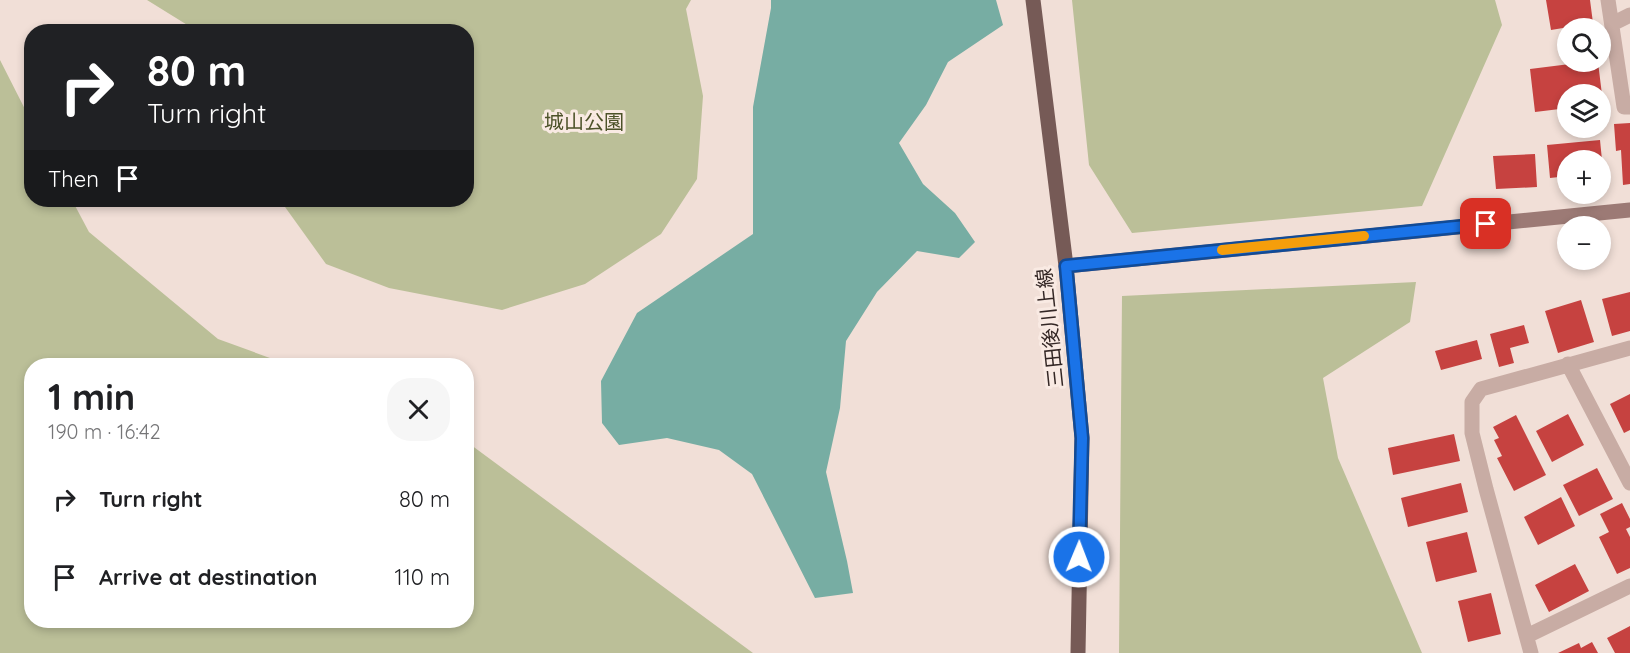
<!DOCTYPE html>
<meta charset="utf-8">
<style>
:root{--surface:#fff;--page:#f6f6f6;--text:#202124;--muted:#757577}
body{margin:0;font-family:Quicksand,"Noto Sans JP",sans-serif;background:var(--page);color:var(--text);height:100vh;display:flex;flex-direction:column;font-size:22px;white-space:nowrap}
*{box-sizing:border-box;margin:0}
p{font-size:20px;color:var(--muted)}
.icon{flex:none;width:33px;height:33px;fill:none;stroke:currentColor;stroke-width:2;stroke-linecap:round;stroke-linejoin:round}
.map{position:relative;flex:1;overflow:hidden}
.panel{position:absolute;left:24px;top:358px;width:450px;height:270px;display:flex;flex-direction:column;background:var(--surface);border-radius:24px;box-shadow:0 3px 9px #0003}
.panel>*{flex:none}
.banner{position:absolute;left:24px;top:24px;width:450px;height:183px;border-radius:24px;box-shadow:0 3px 9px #0003;background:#202124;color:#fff;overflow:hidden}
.buttons{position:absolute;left:1557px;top:18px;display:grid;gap:12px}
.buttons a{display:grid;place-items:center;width:54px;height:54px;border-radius:50%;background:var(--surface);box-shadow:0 3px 9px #0003;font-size:30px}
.pin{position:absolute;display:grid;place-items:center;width:51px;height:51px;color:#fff;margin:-26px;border-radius:12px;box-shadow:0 3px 9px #0006}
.me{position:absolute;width:66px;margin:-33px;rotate:1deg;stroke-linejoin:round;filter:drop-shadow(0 0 4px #0008)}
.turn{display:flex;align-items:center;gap:21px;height:126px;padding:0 24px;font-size:27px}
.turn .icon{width:78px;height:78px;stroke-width:2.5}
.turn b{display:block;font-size:42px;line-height:51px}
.then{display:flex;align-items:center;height:57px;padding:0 24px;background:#0003;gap:12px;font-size:22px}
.round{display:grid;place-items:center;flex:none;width:63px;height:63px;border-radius:24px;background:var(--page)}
.head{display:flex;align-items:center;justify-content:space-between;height:102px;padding:0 24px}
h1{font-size:36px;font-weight:700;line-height:45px}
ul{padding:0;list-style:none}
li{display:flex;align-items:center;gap:18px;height:78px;padding:0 24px}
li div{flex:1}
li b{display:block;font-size:22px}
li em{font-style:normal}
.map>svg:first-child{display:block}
.green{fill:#bbbf98}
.water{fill:#77ada3}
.building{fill:#c64240}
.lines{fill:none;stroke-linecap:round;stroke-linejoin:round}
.street{stroke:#c8aca4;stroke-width:15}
.secondary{stroke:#9c7a75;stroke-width:15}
.primary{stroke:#765a56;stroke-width:15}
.route-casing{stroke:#114b97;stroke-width:15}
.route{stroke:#1a73e8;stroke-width:10}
.slow{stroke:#f59e0b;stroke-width:10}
.labels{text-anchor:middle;stroke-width:6;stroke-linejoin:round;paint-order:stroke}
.park-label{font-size:20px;fill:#4c5229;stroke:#f9eae3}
.street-label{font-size:20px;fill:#342725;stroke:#f9eae3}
</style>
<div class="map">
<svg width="1630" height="653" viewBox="0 0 1630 653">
<rect width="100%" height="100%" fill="#f1dfd7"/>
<path class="green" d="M 147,0 L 691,0 L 686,9 L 703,96 L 697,179 L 661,234 L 585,284 L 502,310 L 389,288 L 326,264 L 280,200 L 466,200 L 466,32 L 197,31 Z
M 1072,0 L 1495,0 L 1502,25 L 1422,206 L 1132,233 L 1089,165 Z
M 0,60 L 31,121 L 32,200 L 72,200 L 89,232 L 218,339 L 292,366 L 32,366 L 32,621 L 466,621 L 467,442 L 753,653 L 0,653 Z
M 1416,282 L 1410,322 L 1323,378 L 1338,458 L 1422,653 L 1119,653 L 1122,296 Z"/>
<path class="water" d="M 771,0 L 996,0 L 1003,25 L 948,62 L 926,105 L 899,143 L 923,184 L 955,213 L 975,242 L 959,258 L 917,251 L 877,292 L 846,341 L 840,408 L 826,472 L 847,561 L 853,593 L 815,598 L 752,474 L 719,450 L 667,438 L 619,445 L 602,423 L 601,381 L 637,313 L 753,234 L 753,107 L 771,8 Z"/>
<path class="building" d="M 1546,0 L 1590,0 L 1593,23 L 1551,30 Z
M 1586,62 L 1598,62 L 1603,103 L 1600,103 L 1600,94 L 1568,94 L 1568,108 L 1535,112 L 1530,69 Z
M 1630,123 L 1630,184 L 1623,185 L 1621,150 L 1616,151 L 1614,124 Z
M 1600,140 L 1602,160 L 1568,160 L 1568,176 L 1550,178 L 1547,145 Z
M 1535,154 L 1537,187 L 1496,189 L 1493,156 Z
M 1630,292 L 1630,331 L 1612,336 L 1602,299 Z
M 1581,300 L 1594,342 L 1558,353 L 1545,311 Z
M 1524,325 L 1529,343 L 1510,348 L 1514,363 L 1499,367 L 1490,334 Z
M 1477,340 L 1482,359 L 1441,370 L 1435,351 Z
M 1630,394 L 1630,430 L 1624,433 L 1610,404 Z
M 1568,414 L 1584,445 L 1552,462 L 1536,431 Z
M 1516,415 L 1546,475 L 1514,491 L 1497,458 L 1502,456 L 1494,440 L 1499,438 L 1493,427 Z
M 1454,434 L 1460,461 L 1393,475 L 1388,448 Z
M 1597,468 L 1613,499 L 1579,516 L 1563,485 Z
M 1461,483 L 1468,512 L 1408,527 L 1401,498 Z
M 1561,497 L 1575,526 L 1538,545 L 1524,517 Z
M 1622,503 L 1630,519 L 1630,527 L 1626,529 L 1630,537 L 1630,568 L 1617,574 L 1599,537 L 1609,532 L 1600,514 Z
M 1467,532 L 1477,572 L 1436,582 L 1426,542 Z
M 1575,564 L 1589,591 L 1549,612 L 1535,585 Z
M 1491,593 L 1501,634 L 1468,642 L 1458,601 Z
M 1630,626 L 1630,653 L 1615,653 L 1607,638 Z
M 1592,642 L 1598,653 L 1558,653 L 1579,643 L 1581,648 Z"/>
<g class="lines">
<path class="street" d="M 1608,0 L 1624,107 L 1630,107
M 1612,24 L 1630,15
M 1568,364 L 1630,483
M 1527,636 L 1630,586
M 1531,653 L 1486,489 L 1472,433 L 1472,402 L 1481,389 L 1630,348"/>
<path class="secondary" d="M 1066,266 L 1630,210"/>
<path class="primary" d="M 1033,0 L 1066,266 L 1082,438 L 1078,653"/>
</g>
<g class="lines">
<defs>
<path id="route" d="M 1079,557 L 1082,438 L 1066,266 L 1486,224"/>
</defs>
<use href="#route" class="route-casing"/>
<use href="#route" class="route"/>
<path class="slow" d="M 1222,250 L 1364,236"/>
</g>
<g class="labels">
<g class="park-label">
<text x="584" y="129">城山公園</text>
</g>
<g class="street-label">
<text transform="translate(1050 328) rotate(-96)" y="7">三田後川上線</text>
</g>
</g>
</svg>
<div class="buttons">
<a><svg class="icon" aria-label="search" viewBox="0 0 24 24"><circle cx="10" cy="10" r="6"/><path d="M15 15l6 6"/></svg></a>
<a><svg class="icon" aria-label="layers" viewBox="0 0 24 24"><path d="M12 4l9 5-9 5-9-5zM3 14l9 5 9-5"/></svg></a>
<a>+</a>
<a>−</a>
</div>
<div class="pin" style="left:1486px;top:224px;background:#d93025"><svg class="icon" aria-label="arrive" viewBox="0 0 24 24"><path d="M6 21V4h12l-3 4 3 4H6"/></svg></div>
<svg class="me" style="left:1079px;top:557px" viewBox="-20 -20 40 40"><circle r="17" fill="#1a73e8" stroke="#fff" stroke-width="3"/><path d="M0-11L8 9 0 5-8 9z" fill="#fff"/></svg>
<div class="banner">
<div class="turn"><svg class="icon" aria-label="right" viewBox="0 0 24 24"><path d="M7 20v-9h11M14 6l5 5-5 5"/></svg><div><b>80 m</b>Turn right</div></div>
<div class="then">Then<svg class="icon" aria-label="arrive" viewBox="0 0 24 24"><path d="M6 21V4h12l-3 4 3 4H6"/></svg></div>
</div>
<section class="panel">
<div class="head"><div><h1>1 min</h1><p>190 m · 16:42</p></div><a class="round"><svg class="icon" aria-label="close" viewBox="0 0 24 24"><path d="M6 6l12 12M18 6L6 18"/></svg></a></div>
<ul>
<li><svg class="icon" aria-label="right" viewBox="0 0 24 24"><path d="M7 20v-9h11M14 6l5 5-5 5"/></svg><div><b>Turn right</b></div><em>80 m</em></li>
<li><svg class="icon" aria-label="arrive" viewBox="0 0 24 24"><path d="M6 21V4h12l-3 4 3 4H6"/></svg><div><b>Arrive at destination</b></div><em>110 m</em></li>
</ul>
</section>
</div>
